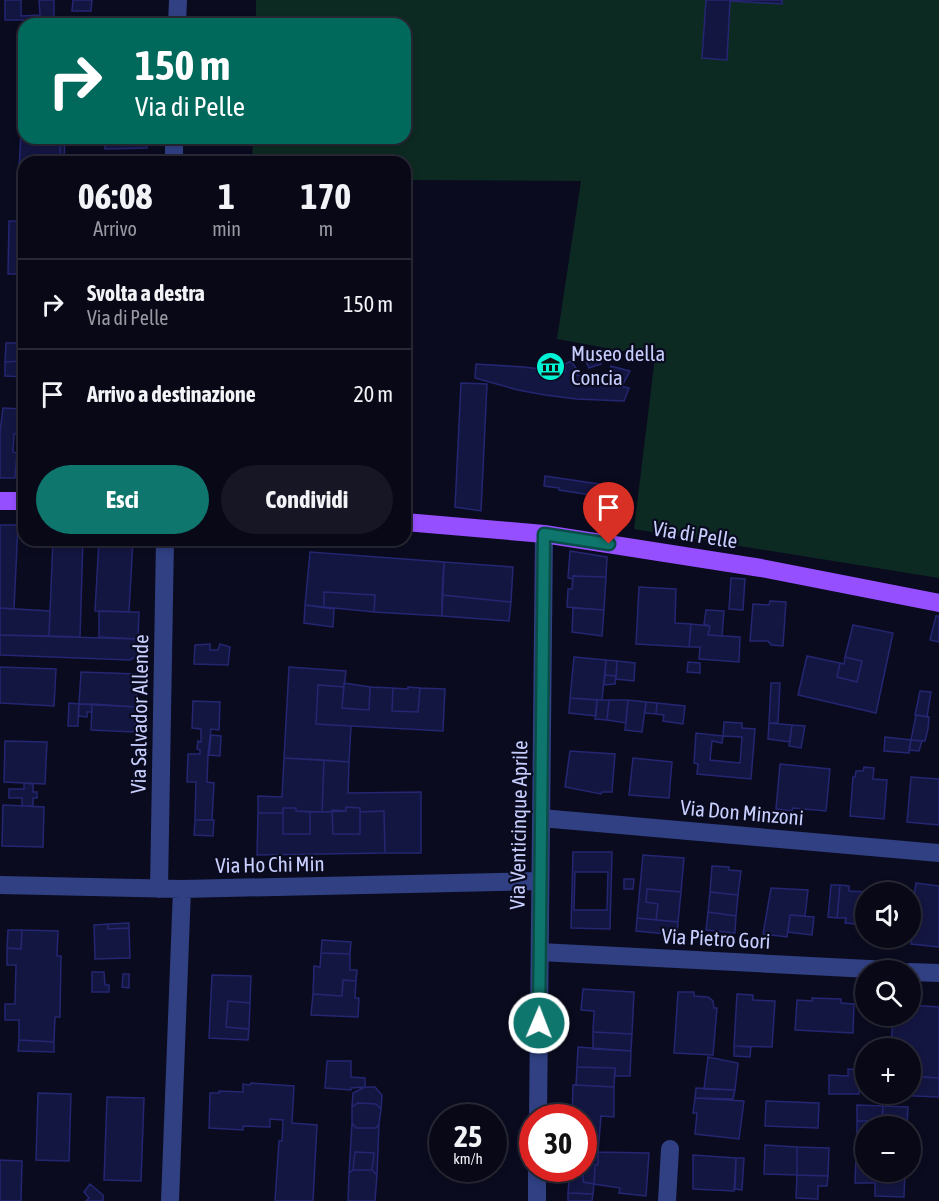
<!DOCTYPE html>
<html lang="it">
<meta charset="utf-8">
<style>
:root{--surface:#080817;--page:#161624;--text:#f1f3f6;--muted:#989aa1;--line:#292936;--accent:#0f766e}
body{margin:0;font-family:"Asap Condensed",sans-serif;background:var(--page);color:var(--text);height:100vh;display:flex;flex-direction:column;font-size:22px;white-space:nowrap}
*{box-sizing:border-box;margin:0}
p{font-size:20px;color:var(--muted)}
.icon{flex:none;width:33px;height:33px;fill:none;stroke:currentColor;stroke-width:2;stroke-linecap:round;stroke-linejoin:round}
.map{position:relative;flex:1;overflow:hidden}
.drawer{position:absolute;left:18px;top:156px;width:393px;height:390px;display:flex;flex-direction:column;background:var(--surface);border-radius:18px;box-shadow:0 3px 9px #0003,0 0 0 2px var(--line)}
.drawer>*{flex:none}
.guide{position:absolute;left:18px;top:18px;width:393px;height:126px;border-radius:18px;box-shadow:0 3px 9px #0003,0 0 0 2px var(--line);background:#00695c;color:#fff;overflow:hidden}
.tools{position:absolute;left:855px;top:882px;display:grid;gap:12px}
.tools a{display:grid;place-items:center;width:66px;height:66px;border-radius:50%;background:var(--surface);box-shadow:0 3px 9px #0003,0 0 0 2px var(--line);font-size:30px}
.speed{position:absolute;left:429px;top:1104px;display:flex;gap:12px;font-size:30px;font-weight:700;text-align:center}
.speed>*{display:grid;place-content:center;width:78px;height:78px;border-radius:50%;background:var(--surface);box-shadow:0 3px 9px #0003,0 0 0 2px var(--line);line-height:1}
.speed small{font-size:15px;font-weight:400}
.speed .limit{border:9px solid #d22;background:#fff;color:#111}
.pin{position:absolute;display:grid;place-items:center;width:51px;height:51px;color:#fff;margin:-62px -26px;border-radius:50% 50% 50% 0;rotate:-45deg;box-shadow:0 0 6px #0007}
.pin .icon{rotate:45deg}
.me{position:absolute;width:66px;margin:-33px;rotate:1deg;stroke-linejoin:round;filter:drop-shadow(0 0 4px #0008)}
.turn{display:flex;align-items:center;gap:21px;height:126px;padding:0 18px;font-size:27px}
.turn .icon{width:78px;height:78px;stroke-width:2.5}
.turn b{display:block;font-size:42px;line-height:51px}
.eta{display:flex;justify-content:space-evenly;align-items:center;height:102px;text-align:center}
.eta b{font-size:36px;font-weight:700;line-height:42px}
.cta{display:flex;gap:12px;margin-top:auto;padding:12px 18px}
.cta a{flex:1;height:69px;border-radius:36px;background:var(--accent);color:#fff;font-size:24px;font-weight:700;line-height:69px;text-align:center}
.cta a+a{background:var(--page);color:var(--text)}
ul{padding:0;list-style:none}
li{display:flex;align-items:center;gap:18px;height:90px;padding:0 18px;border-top:2px solid var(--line)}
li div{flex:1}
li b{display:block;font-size:22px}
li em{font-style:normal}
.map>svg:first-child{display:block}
.green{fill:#0d2a22}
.building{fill:#141642;stroke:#242671;stroke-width:1.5;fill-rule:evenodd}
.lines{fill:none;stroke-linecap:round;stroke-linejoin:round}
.minor{stroke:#304083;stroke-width:18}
.major{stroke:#954fff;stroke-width:18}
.route-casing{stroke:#0a4d48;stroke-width:15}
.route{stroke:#0f766e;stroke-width:10}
.labels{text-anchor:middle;stroke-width:4.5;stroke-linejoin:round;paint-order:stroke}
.poi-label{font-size:21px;fill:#c8cfff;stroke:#0a0b1f;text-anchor:start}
.street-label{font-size:21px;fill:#c8cfff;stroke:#0a0b1f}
</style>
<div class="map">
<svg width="939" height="1201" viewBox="0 0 939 1201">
<rect width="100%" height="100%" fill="#0a0b1f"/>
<path class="green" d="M 256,0 L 939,0 L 939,578 L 634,529 L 655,357 L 557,339 L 581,181 L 405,180 L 405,162 L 252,162 L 253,138 L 405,138 L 405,24 L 256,24 Z"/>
<path class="building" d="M 5,0 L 21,0 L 21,16 L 40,15 L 39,0 L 54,0 L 54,20 L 5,20 Z
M 73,0 L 92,0 L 91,11 L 72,11 Z
M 706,0 L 782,0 L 782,4 L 730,1 L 727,60 L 702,58 Z
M 22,95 L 24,95 L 24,132 L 21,130 Z
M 21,132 L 24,132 L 24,138 L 60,138 L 60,162 L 24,162 L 24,168 L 19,168 Z
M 60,138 L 65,138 L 64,162 L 60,162 Z
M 104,138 L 147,138 L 147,148 L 105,149 Z
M 9,221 L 24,221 L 24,274 L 8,274 Z
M 22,307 L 24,307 L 24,356 L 21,355 Z
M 6,343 L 21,343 L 21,355 L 24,356 L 24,361 L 5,362 Z
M 595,352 L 601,364 L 589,368 L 583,355 Z
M 24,361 L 24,377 L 5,376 L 5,362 Z
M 571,361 L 576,368 L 573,374 L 629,388 L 624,401 L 576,399 L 545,395 L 518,390 L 475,378 L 476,364 L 524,367 L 565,372 L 565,364 Z
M 611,366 L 630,371 L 622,386 L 610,383 Z
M 461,383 L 487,384 L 481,511 L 455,507 Z
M 3,408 L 21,409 L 19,434 L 14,434 L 13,452 L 17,453 L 15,478 L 0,478 L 0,432 Z
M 405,462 L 410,462 L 410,504 L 405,503 Z
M 545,476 L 612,486 L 611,495 L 598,493 L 597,496 L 559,490 L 559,488 L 544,486 Z
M 0,525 L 18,525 L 14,609 L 0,608 Z
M 53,540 L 83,540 L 80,637 L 49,636 Z
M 99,540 L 133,540 L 129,612 L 95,611 Z
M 570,551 L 607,557 L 606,577 L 573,576 L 573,579 L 568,578 Z
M 310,552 L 444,562 L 442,616 L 374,612 L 375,595 L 324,592 L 324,607 L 305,605 Z
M 444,562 L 513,567 L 511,602 L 442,595 Z
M 573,576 L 606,577 L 604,610 L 567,607 L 568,589 L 572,589 Z
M 731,578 L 745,579 L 743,610 L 729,609 Z
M 639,587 L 676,589 L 675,623 L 691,624 L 689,647 L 636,644 Z
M 324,592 L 375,595 L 374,612 L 324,607 Z
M 442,595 L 511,602 L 509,621 L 442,616 Z
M 770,601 L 786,602 L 783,646 L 771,645 L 768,641 L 750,641 L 753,604 L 769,605 Z
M 305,605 L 334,609 L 333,627 L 304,623 Z
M 0,608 L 50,611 L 49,636 L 0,635 Z
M 573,608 L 604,610 L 602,636 L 572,632 Z
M 706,610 L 724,611 L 722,636 L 708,635 L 710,626 L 704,624 Z
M 99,611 L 139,612 L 138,639 L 99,637 Z
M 936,616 L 939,616 L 939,642 L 930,640 Z
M 691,624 L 710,626 L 708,635 L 740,637 L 739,662 L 699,659 L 700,647 L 689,647 Z
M 853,625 L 893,633 L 876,713 L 798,695 L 807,656 L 840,663 L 837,677 L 857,682 L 862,661 L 845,657 Z
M 0,635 L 138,639 L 137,656 L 130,660 L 0,655 Z
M 210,644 L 210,650 L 218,650 L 220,644 L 230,647 L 228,665 L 194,664 L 195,645 Z
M 574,657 L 606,660 L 602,700 L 570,698 Z
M 845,657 L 862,661 L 857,682 L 837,677 L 840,663 L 844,664 Z
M 606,660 L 617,661 L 616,676 L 605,675 Z
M 617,661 L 635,663 L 634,681 L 616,679 Z
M 688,662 L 700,663 L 700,673 L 687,672 Z
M 0,667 L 56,669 L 54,706 L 0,703 Z
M 289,667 L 346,671 L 344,687 L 318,685 L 316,724 L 351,726 L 349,762 L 284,758 Z
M 81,672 L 138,674 L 136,707 L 79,704 Z
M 605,675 L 616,676 L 615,684 L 604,685 Z
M 344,683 L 370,687 L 369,710 L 342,708 Z
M 771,683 L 780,683 L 778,723 L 769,723 Z
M 318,685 L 344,687 L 342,708 L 369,710 L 370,687 L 393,688 L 392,711 L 418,712 L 420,688 L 445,689 L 443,731 L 316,724 Z
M 408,687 L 420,688 L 418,712 L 392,711 L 393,688 L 408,689 Z
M 920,691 L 931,692 L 927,717 L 915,715 Z
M 570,698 L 597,700 L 596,716 L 569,713 Z
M 597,700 L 609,700 L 607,720 L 595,719 Z
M 609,700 L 628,700 L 626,723 L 607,720 Z
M 628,700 L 646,702 L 642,732 L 625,730 Z
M 193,701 L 220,702 L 219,730 L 211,729 L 208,755 L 207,782 L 214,783 L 212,820 L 195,820 L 196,782 L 187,782 L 188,754 L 200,754 L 200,750 L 197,749 L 198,741 L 201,742 L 201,729 L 192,728 Z
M 646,702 L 657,703 L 656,714 L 645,713 Z
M 69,703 L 79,704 L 78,726 L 68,726 Z
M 657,703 L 685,706 L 683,724 L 663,721 L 664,715 L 656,714 Z
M 79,704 L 92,704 L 92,712 L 87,712 L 87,717 L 78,716 Z
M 92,704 L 136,707 L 135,732 L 91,730 Z
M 916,715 L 929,717 L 928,729 L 925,741 L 911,740 Z
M 724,722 L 742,723 L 742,728 L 755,729 L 751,779 L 697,774 L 698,764 L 694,763 L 696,733 L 723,736 ZM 723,736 L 742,737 L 740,763 L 710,760 L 712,741 L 722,743 Z
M 769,723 L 792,725 L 790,742 L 768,739 Z
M 792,725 L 805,726 L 801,748 L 789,746 Z
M 211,735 L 221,736 L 220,756 L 209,755 Z
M 885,737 L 911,740 L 909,753 L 884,751 Z
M 911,740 L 922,741 L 919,751 L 909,750 Z
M 5,741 L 47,742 L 45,784 L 4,782 Z
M 570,751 L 615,754 L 612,792 L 602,792 L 601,794 L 565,787 Z
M 284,758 L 324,760 L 322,812 L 296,811 L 296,808 L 283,808 L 283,813 L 258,813 L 258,796 L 282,797 Z
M 633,758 L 672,762 L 669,798 L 629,795 Z
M 324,760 L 349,762 L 348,793 L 421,792 L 421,853 L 385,853 L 384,811 L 360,812 L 360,808 L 346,807 L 346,811 L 322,812 Z
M 780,764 L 830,769 L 826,811 L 793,808 L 792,811 L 776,809 Z
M 864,767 L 874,768 L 873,779 L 887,780 L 884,819 L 850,816 L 853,777 L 855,777 L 856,771 L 863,771 Z
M 911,777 L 939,779 L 939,825 L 907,822 Z
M 24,783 L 33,784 L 33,792 L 37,792 L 37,798 L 33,798 L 33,806 L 22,806 L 22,798 L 9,798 L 9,789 L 24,789 Z
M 3,805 L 44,807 L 43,847 L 2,846 Z
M 346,807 L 360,808 L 360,834 L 333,834 L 332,810 L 346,811 Z
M 283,808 L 296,808 L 296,811 L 310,812 L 310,834 L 283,834 Z
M 384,811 L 385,853 L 257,855 L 258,813 L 283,813 L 283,834 L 310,834 L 310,812 L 332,812 L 333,834 L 360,834 L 360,812 Z
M 195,820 L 214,820 L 213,836 L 194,835 Z
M 573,852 L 612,852 L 610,929 L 571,928 ZM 575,872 L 608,872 L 607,910 L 574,910 Z
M 643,855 L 684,858 L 681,892 L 647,889 L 646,902 L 658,904 L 656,920 L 637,918 Z
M 712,866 L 729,867 L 729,870 L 741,871 L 738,895 L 710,892 Z
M 624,879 L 634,879 L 633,889 L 624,889 Z
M 916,883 L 939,886 L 939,947 L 911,944 L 919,905 L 913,904 Z
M 831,885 L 840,885 L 837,918 L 828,917 Z
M 840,885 L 849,886 L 849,891 L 868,892 L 866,892 L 866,925 L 845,923 L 846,918 L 837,918 Z
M 771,888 L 808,890 L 805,916 L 790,915 L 787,937 L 763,934 Z
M 647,889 L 681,892 L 678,922 L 656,920 L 658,904 L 646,902 Z
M 710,892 L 738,895 L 736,916 L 708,912 Z
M 708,912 L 736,916 L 735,933 L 706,930 Z
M 790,915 L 814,917 L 812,935 L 788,932 Z
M 637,918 L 678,922 L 677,935 L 636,931 Z
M 129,923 L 129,928 L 108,929 L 108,924 Z
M 108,924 L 108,929 L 129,928 L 130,958 L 95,959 L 94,925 Z
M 8,930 L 22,930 L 21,949 L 7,948 Z
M 22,930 L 58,931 L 57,956 L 61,956 L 60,1017 L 55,1017 L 54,1042 L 19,1040 L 19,1020 L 5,1020 L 5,1004 L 15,1004 L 16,965 L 7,965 L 7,948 L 21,949 Z
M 322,940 L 351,942 L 350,954 L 321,953 Z
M 321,953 L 350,954 L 350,970 L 357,970 L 356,981 L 343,980 L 342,996 L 313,994 L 314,966 L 320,967 Z
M 92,972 L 104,972 L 105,985 L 109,985 L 109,992 L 92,992 Z
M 123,974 L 129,974 L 129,988 L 122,987 Z
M 212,975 L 251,976 L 250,1003 L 228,1001 L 226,1027 L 249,1029 L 248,1040 L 209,1038 Z
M 343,980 L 356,981 L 355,998 L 359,998 L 358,1017 L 311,1015 L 313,994 L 342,996 Z
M 583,989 L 634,992 L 632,1034 L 593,1032 L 594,1011 L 581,1010 Z
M 678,992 L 694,992 L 694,996 L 708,997 L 713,1001 L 714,1008 L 717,1008 L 713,1055 L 674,1053 Z
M 737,994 L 753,995 L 753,1000 L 775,1001 L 772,1047 L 734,1046 Z
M 812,998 L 841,999 L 841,1003 L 854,1004 L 853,1033 L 795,1030 L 797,1000 L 812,1001 Z
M 228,1001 L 250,1003 L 249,1029 L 226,1027 Z
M 910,1005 L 939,1007 L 939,1078 L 910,1076 L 910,1048 L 891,1048 L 893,1016 L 910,1016 Z
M 593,1032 L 632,1034 L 631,1051 L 593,1049 Z
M 19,1040 L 54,1042 L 54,1052 L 18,1051 Z
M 734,1046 L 751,1047 L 750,1057 L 734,1056 Z
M 578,1047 L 631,1051 L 630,1076 L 615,1076 L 615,1068 L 577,1067 Z
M 708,1057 L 738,1063 L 735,1090 L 704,1089 Z
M 327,1061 L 351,1061 L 351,1077 L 365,1078 L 365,1087 L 351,1088 L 351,1090 L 325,1088 Z
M 577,1067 L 615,1068 L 614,1087 L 576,1085 Z
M 848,1069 L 861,1070 L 859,1094 L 829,1094 L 829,1075 L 848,1076 Z
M 910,1076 L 939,1078 L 939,1097 L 890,1095 L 910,1094 Z
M 251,1083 L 294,1086 L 292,1123 L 317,1125 L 313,1201 L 275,1201 L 279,1141 L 282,1141 L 283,1120 L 270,1119 L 270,1127 L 243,1126 L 243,1130 L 209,1128 L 210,1093 L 219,1093 L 219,1091 L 243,1092 L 243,1084 L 250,1085 Z
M 573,1085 L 614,1087 L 614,1117 L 601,1116 L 599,1141 L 584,1140 L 584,1118 L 572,1118 Z
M 365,1087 L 375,1087 L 382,1095 L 381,1109 L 376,1104 L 358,1103 L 352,1107 L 353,1093 Z
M 696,1088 L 735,1090 L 733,1099 L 695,1098 Z
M 38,1093 L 71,1094 L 69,1161 L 36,1160 Z
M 107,1097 L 144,1098 L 141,1181 L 104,1180 Z
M 695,1098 L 744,1101 L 739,1139 L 695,1134 L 697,1113 L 693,1113 Z
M 766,1101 L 819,1103 L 818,1128 L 765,1126 Z
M 358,1103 L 376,1104 L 381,1109 L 379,1124 L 376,1128 L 356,1128 L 352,1123 L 352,1107 Z
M 857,1105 L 883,1106 L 882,1121 L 857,1121 Z
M 883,1106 L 908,1107 L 907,1126 L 866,1126 L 866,1138 L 857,1137 L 857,1121 L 882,1121 Z
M 352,1123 L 356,1128 L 376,1128 L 379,1124 L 377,1175 L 372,1170 L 374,1153 L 355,1152 L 353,1170 L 349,1173 Z
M 584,1140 L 599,1141 L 598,1152 L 584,1151 Z
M 765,1145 L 797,1147 L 797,1175 L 764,1174 Z
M 797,1147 L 829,1148 L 828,1176 L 797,1175 Z
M 584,1151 L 598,1152 L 598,1165 L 595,1165 L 594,1184 L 583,1182 Z
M 355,1152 L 374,1153 L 372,1170 L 353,1170 Z
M 598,1152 L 649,1153 L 646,1196 L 619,1193 L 620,1188 L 594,1184 L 595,1165 L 598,1165 Z
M 693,1155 L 736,1158 L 734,1191 L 693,1189 Z
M 856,1156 L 866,1157 L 866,1172 L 905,1172 L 904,1197 L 875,1196 L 875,1183 L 855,1183 Z
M 736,1158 L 744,1158 L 742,1190 L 735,1189 Z
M 0,1160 L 22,1161 L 21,1201 L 0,1201 Z
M 570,1168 L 583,1168 L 583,1182 L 594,1184 L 593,1194 L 568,1193 Z
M 353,1170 L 372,1170 L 377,1175 L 375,1201 L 348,1201 L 349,1173 Z
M 797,1175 L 828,1176 L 827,1186 L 818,1186 L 818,1199 L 796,1198 Z
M 90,1184 L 103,1195 L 103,1201 L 86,1201 L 89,1198 L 84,1192 Z
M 568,1193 L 593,1194 L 592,1201 L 568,1201 Z"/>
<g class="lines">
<path class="minor" d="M 177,24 L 178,0
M 174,162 L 174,138
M 541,818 L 939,853
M 0,885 L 182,889 L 540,881
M 159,889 L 165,540
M 540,952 L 889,970
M 910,972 L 939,973
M 538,1118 L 544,534
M 170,1201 L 182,889
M 537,1201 L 537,1168
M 667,1201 L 670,1149"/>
<path class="major" d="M 0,501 L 24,501
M 405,522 L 544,534 L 761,568 L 939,603"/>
</g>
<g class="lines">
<defs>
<path id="route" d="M 539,1023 L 544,534 L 609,544"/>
</defs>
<use href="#route" class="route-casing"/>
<use href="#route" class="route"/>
</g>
<defs>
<symbol id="museum-disc" viewBox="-11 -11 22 22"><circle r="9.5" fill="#00f3d4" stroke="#0a0b1f"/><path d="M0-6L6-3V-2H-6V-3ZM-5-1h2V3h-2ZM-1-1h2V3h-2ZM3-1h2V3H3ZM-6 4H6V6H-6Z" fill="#111"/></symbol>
</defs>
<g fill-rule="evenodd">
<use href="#museum-disc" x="534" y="350" width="33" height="33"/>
</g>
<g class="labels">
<g class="poi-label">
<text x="571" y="361">Museo della<tspan x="571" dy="24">Concia</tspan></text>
</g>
<g class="street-label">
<text transform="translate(695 535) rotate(9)" y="7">Via di Pelle</text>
<text transform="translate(140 714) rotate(-89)" y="7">Via Salvador Allende</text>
<text transform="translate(742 813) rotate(5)" y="7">Via Don Minzoni</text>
<text transform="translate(519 825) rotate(-89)" y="7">Via Venticinque Aprile</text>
<text transform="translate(270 865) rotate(-1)" y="7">Via Ho Chi Min</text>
<text transform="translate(716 939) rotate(3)" y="7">Via Pietro Gori</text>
</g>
</g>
</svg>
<div class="tools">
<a><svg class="icon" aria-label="sound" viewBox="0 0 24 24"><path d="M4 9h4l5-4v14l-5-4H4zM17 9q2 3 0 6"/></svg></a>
<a><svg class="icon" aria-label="search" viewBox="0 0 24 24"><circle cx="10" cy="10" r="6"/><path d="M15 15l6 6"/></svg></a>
<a>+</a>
<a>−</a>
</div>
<div class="speed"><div>25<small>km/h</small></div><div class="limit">30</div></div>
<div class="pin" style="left:609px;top:544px;background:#d93025"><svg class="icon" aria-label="arrive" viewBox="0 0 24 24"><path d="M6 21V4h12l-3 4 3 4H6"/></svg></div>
<svg class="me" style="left:539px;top:1023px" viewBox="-20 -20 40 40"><circle r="17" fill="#0f766e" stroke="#fff" stroke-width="3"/><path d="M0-11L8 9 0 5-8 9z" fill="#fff"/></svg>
<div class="guide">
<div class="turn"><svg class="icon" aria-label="right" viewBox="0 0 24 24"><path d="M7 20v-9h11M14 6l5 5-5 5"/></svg><div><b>150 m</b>Via di Pelle</div></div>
</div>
<section class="drawer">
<div class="eta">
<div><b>06:08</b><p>Arrivo</p></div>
<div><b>1</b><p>min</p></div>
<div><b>170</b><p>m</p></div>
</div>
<ul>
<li><svg class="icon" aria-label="right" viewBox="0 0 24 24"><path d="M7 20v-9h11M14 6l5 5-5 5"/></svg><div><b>Svolta a destra</b><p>Via di Pelle</p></div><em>150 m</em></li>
<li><svg class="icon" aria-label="arrive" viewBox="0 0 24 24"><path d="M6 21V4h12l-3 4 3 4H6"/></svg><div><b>Arrivo a destinazione</b></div><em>20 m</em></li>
</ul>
<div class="cta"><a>Esci</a><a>Condividi</a></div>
</section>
</div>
